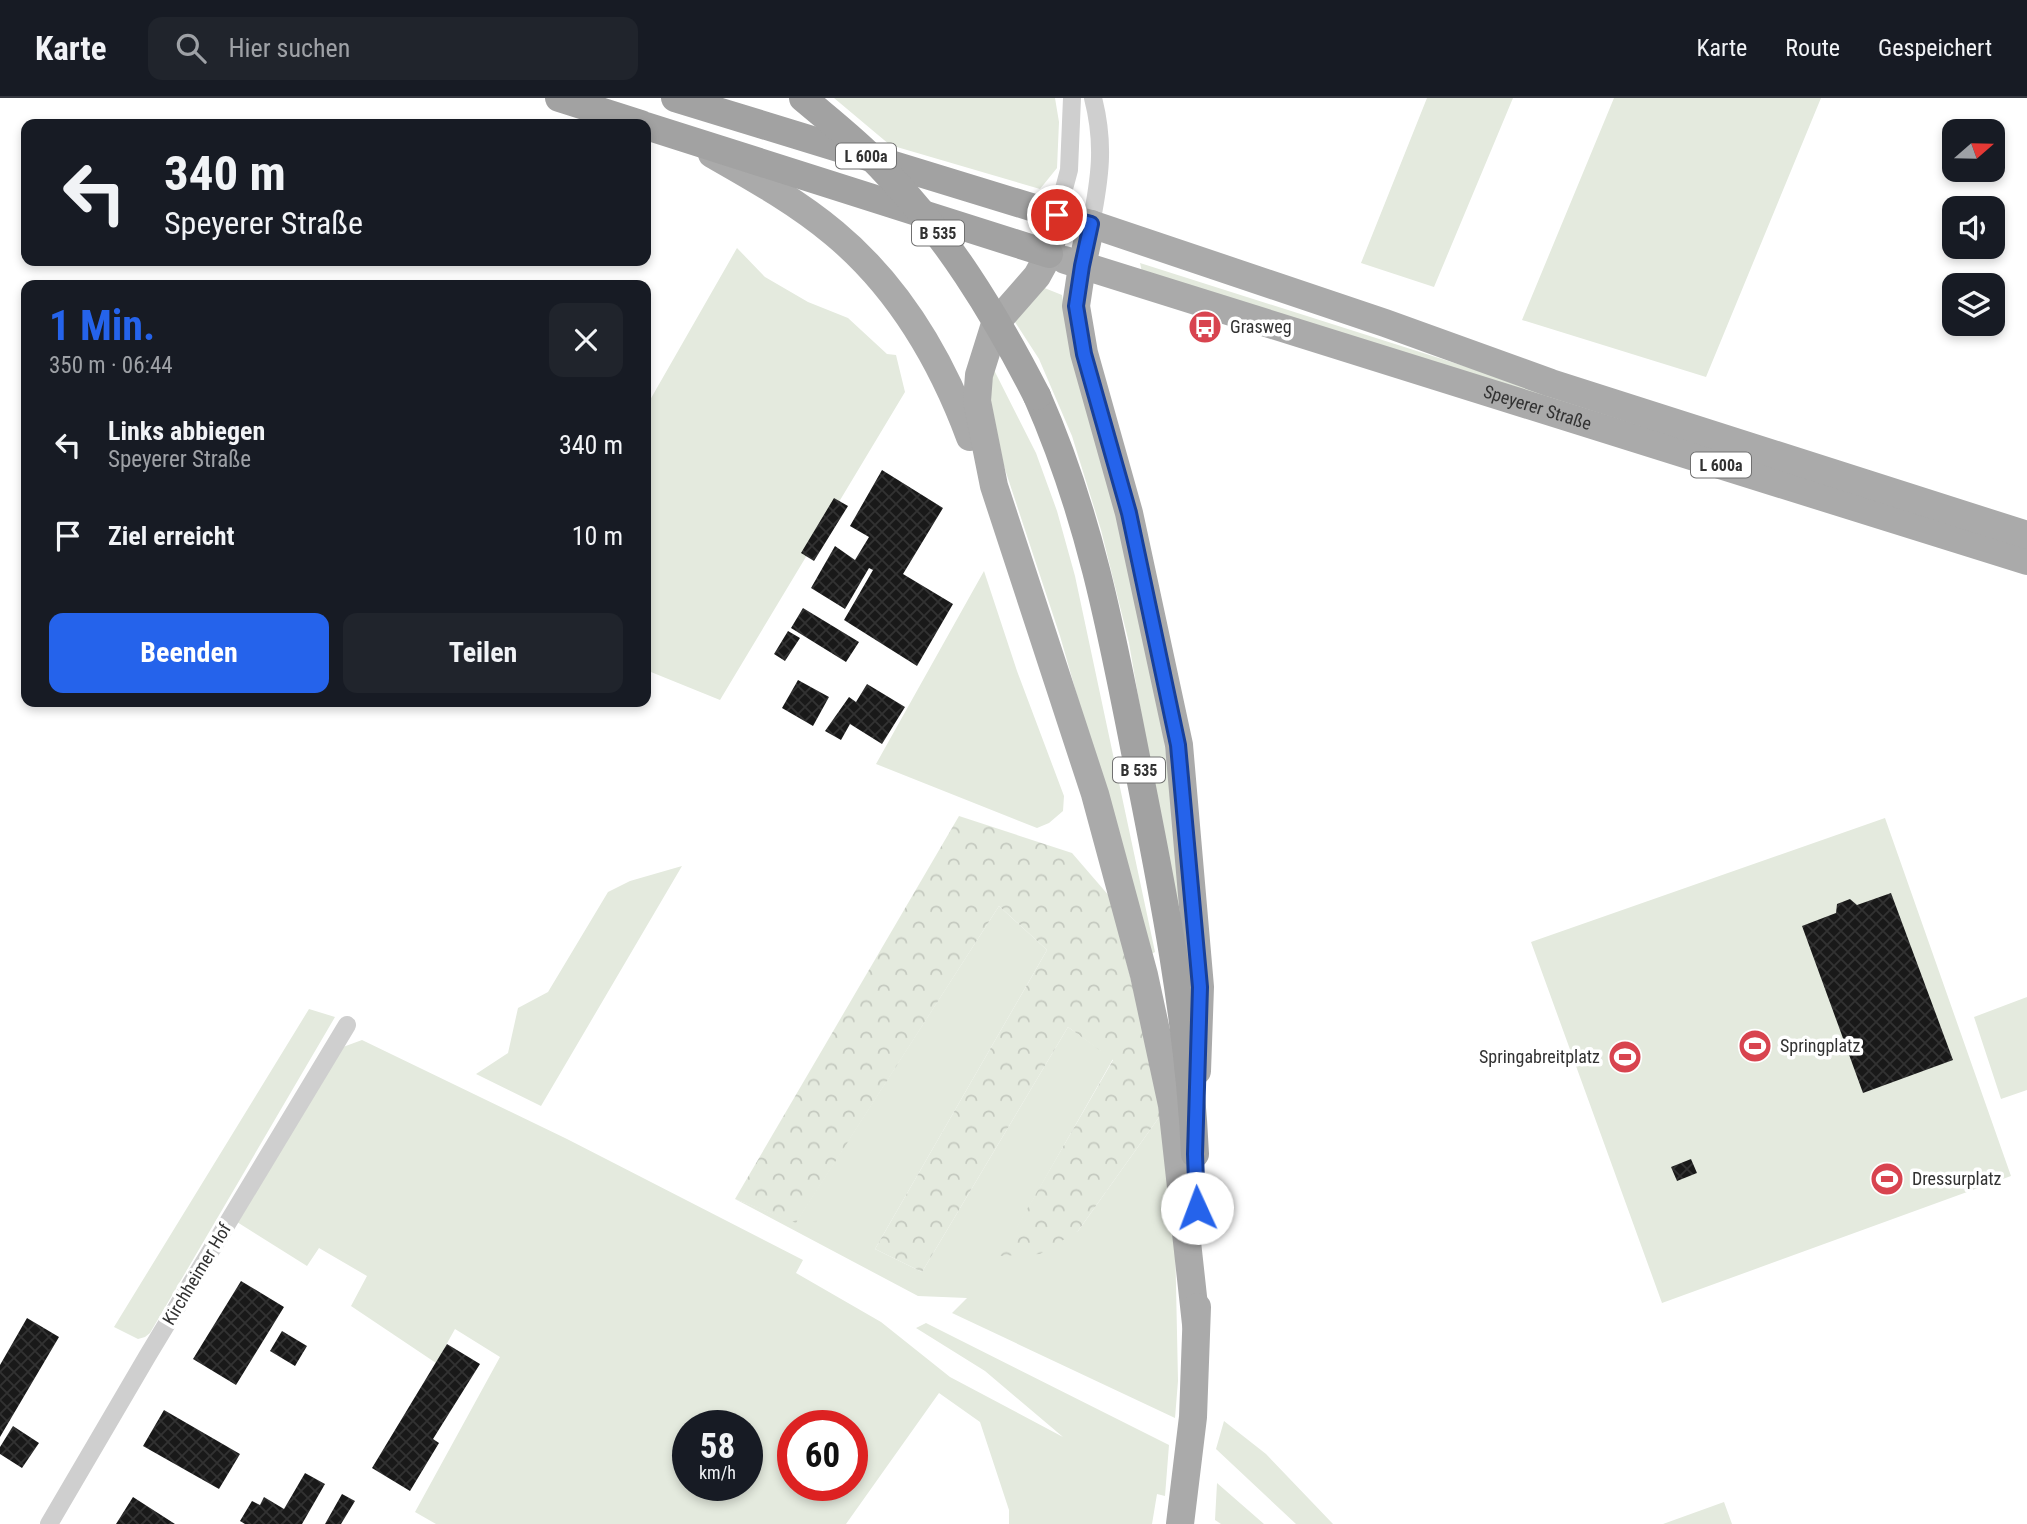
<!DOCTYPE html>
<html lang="de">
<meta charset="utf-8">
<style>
:root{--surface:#171b24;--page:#20242c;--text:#f1f3f6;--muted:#9ea1a6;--line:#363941;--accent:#2563eb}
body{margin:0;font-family:"Roboto Condensed",sans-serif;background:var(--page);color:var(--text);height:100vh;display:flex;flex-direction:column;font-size:26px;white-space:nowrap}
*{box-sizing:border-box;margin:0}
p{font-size:23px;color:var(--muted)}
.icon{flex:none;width:38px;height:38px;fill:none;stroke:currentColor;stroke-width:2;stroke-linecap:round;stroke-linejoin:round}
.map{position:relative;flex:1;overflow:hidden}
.panel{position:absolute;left:21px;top:182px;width:630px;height:427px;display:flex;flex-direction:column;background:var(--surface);border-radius:14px;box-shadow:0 4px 10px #0003}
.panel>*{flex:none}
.banner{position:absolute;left:21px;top:21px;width:630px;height:147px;border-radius:14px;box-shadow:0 4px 10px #0003;background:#171b24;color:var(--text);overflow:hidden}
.needle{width:46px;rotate:70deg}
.fabs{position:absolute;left:1942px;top:21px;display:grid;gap:14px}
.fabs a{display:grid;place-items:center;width:63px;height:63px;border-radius:14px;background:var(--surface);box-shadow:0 4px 10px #0003;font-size:35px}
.speed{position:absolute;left:672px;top:1312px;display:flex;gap:14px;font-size:35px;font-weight:700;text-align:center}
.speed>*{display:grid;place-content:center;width:91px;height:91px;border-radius:50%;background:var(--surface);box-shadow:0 4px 10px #0003;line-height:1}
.speed small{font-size:18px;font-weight:400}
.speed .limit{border:10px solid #d22;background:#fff;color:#111}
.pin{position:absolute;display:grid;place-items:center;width:60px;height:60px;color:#fff;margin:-30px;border:4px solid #fff;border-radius:50%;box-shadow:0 2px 7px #0007}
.me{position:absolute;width:77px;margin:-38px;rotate:358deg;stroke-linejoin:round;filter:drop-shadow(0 0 5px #0008)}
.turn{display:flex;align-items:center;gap:24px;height:147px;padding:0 28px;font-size:32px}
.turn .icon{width:91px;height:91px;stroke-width:2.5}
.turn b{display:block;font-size:49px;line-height:60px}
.round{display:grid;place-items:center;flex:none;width:74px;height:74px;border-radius:14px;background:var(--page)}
.headline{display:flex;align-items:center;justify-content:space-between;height:119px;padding:0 28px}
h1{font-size:42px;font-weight:700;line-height:52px;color:var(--accent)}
.cta{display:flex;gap:14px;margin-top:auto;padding:14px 28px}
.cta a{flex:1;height:80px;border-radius:14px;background:var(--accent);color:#fff;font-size:28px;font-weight:700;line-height:80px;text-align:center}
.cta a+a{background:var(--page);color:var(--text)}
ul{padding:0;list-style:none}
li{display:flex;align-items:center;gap:21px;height:91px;padding:0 28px}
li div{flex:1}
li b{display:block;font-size:26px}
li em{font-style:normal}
header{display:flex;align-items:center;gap:42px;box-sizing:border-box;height:98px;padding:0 35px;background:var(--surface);border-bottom:2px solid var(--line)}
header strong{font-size:33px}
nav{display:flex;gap:38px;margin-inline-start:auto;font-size:24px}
.search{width:490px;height:63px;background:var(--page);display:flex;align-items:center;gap:18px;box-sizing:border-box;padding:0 24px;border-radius:14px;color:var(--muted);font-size:26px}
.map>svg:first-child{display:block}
.green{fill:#e4eade;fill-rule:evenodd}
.forest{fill:url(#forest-crowns)}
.building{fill:url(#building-cross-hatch)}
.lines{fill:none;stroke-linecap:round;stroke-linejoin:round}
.minor{stroke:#cfcfcf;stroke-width:18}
.primary{stroke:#aaa;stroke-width:28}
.trunk{stroke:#a2a2a2;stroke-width:28}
.trunk-bridge{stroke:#a2a2a2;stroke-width:28}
.route-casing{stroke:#184099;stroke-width:18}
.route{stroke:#2563eb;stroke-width:12}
.labels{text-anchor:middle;stroke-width:7;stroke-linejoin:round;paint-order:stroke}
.shield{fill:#fff;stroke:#707070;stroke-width:2}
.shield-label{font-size:16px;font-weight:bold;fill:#323232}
.poi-label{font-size:18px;fill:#323232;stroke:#fff;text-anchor:start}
.street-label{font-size:18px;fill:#323232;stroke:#fff}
</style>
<header>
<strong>Karte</strong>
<div class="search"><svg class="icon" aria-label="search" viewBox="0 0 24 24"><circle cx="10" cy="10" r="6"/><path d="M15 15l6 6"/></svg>Hier suchen</div>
<nav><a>Karte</a><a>Route</a><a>Gespeichert</a></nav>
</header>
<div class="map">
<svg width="2027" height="1426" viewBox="0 0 2027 1426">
<defs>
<pattern id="forest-crowns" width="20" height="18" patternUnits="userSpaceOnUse" patternTransform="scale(1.75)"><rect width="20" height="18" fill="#e4eade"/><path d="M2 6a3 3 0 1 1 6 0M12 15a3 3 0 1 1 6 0" fill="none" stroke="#c4c9bf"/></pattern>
<pattern id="building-cross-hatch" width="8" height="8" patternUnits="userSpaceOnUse" patternTransform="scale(1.75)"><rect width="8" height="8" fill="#191919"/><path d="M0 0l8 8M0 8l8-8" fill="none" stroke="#323232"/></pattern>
</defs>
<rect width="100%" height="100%" fill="#fff"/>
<path class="green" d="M 834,0 L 1055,0 L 1059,24 L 1057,70 L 1040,91 L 890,47 Z
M 1427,0 L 1513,0 L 1434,189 L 1361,165 Z
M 1614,0 L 1821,0 L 1706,279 L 1522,222 Z
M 737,150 L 765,179 L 808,204 L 848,220 L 887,256 L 896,257 L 905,294 L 720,602 L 646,572 L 646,309 Z
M 1140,165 L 2027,447 L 1142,174 Z
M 1042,189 L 1062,197 L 1070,248 L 1094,323 L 1148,545 L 1169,674 L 1187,846 L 1181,848 L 1129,545 L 1101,432 L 1072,338 L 1039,261 L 1013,221 Z
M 993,270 L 1036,355 L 1057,413 L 1075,478 L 1155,854 L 1151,856 L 1060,538 L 994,338 L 987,300 Z
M 984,473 L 1017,573 L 1064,698 L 1063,713 L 1049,725 L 1037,730 L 876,666 Z
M 1885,720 L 2011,1078 L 1662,1205 L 1531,844 Z
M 682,768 L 541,1008 L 476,976 L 508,955 L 518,910 L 548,894 L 608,794 L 630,783 Z
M 999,808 L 1047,852 L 875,1151 L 922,1174 L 1068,929 L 1113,961 L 1001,1158 L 1078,1133 L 1160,1018 L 1175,1139 L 1178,1283 L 1175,1320 L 952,1215 L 967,1200 L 918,1198 L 735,1101 L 796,1124 Z
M 2027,899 L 2027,992 L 2001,1001 L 1974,919 Z
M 309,911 L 335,919 L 150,1235 L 145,1239 L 138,1241 L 114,1229 Z
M 362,942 L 567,1041 L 803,1162 L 796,1175 L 881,1224 L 950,1279 L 1063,1339 L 985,1273 L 916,1230 L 926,1225 L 1169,1347 L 1165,1398 L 1157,1396 L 1152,1426 L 1009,1426 L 1009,1412 L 980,1324 L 939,1295 L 846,1426 L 436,1426 L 415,1414 L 500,1259 L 455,1231 L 436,1265 L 351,1208 L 367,1178 L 319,1150 L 307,1168 L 237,1124 L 343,949 ZM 688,1328 L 747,1328 L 747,1388 L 688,1388 ZM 793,1328 L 852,1328 L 852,1388 L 793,1388 Z
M 1224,1323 L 1266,1356 L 1333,1426 L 1296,1426 L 1216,1351 Z
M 1217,1385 L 1264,1426 L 1221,1426 L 1215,1422 Z
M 1724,1404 L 1732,1426 L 1663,1426 Z"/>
<path class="forest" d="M 959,718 L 1072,755 L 1110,799 L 1161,1000 L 1160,1018 L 1078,1133 L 1040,1156 L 1000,1158 L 1113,962 L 1068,929 L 922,1174 L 875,1151 L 1047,852 L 999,808 L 796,1125 L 735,1101 Z"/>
<path class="building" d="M 882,372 L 943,410 L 903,476 L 953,506 L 917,568 L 844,522 L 873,472 L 869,470 L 845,511 L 811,490 L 835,448 L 855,462 L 869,439 L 850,428 Z
M 834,400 L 848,408 L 814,463 L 801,455 Z
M 803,510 L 859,544 L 846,564 L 791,530 Z
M 788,533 L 800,540 L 785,563 L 774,556 Z
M 798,582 L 829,599 L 813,628 L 782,610 Z
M 867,586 L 905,609 L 882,646 L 850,626 L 841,642 L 825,633 L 849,599 L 856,604 Z
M 1891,795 L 1953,962 L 1863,995 L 1802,828 L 1836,815 L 1837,806 L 1850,801 L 1857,807 Z
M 1691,1061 L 1697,1075 L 1677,1083 L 1671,1069 Z
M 241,1183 L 284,1209 L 236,1287 L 193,1261 Z
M 27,1220 L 59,1239 L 0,1339 L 0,1267 Z
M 282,1233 L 307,1248 L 295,1268 L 270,1253 Z
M 447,1246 L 480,1266 L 433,1341 L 439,1345 L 410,1393 L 372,1370 Z
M 164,1312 L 240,1356 L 219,1391 L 143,1348 Z
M 13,1328 L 39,1345 L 22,1370 L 0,1356 L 0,1349 Z
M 305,1375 L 325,1386 L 302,1426 L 245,1426 L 240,1423 L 252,1403 L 260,1407 L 264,1399 L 284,1411 Z
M 342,1396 L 355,1403 L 341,1426 L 325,1426 Z
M 133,1399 L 175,1426 L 116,1426 Z"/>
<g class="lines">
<path class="minor" d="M 1057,117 L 1069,72 L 1072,0
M 1091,126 C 1100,80 1105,46 1093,0
M 49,1426 L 148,1257 L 347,927"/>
<g class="primary">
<path d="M 712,56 C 754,80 797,104 834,135 C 899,189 941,261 970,339"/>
<path d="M 1091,126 L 1082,168 L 1076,208 L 1084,255 L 1129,415 L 1179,647 L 1200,889 L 1197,973"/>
<path id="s1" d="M 1065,162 L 2027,463"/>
<path d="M 1196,1226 L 1172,1007 L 1144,877 L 1095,696 L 994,388 L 977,303 L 979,277 L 995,226 L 1037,178 L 1049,156 L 1057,117 L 1091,126 L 1385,225 L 1551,285 L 2027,437"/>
<path d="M 1180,1426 L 1193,1319 L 1197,1209"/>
</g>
<path class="trunk" d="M 559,0 L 641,26
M 675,0 L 1057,117
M 646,28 L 1049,156
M 1037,298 C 1090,418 1112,536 1137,664 C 1163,794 1189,924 1195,1056"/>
<path class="trunk-bridge" d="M 803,0 C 829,22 856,43 880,68 C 946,136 994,214 1037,298"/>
</g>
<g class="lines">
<defs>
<path id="route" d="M 1057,117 L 1091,126 L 1082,168 L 1076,208 L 1084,256 L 1129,415 L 1178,647 L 1200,889 L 1195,1056 L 1197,1110"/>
</defs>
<use href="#route" class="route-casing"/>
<use href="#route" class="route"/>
</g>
<defs>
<symbol id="bus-disc" viewBox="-11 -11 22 22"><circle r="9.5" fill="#d8444f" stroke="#fff"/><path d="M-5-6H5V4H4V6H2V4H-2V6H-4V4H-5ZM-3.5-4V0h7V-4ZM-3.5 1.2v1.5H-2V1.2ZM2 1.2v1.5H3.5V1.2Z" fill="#fff"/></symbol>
<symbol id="stadium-disc" viewBox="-11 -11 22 22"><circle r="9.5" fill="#d8444f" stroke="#fff"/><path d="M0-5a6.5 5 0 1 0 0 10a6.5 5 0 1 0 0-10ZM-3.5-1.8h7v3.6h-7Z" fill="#fff"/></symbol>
</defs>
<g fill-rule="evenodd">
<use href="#bus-disc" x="1186" y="210" width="38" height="38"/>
<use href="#stadium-disc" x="1736" y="929" width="38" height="38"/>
<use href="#stadium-disc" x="1606" y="940" width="38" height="38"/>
<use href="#stadium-disc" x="1868" y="1062" width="38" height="38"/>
</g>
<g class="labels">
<g class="shield">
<rect x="836" y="45.5" width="60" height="25" rx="5"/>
<rect x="912" y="122.5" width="52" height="25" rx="5"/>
<rect x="1691" y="354.5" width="60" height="25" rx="5"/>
<rect x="1113" y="659.5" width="52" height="25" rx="5"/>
</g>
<g class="shield-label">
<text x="866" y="64">L 600a</text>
<text x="938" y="141">B 535</text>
<text x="1721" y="373">L 600a</text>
<text x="1139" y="678">B 535</text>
</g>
<g class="poi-label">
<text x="1230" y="235">Grasweg</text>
<text x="1780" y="954">Springplatz</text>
<text x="1600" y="965" text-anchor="end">Springabreitplatz</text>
<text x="1912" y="1087">Dressurplatz</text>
</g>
<g class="street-label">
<text dy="6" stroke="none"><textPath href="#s1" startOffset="495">Speyerer Straße</textPath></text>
<text transform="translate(197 1176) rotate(-59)" y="6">Kirchheimer Hof</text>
</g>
</g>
</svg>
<div class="fabs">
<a><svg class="needle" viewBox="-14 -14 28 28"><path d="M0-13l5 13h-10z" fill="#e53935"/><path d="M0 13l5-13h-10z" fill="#9ea1a6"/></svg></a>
<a><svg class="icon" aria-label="sound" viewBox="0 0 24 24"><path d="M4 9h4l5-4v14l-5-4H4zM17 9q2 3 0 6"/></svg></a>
<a><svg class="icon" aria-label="layers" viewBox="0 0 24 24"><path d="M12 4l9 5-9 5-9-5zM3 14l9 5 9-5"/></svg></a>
</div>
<div class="speed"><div>58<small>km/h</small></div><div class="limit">60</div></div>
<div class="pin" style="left:1057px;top:117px;background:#d93025"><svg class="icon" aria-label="arrive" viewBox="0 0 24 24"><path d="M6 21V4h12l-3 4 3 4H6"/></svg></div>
<svg class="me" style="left:1197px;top:1110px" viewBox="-20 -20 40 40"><circle r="19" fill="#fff"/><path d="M0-13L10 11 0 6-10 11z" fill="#2563eb"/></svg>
<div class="banner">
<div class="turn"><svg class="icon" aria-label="left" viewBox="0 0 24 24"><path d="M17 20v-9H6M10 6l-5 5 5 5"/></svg><div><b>340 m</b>Speyerer Straße</div></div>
</div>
<section class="panel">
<div class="headline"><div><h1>1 Min.</h1><p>350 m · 06:44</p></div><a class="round"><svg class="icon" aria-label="close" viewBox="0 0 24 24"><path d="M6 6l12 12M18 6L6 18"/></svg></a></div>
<ul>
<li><svg class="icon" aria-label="left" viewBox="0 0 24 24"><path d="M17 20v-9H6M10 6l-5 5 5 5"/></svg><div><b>Links abbiegen</b><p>Speyerer Straße</p></div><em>340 m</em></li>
<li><svg class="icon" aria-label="arrive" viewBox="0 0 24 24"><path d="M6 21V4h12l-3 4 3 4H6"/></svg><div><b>Ziel erreicht</b></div><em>10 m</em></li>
</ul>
<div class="cta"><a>Beenden</a><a>Teilen</a></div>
</section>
</div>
